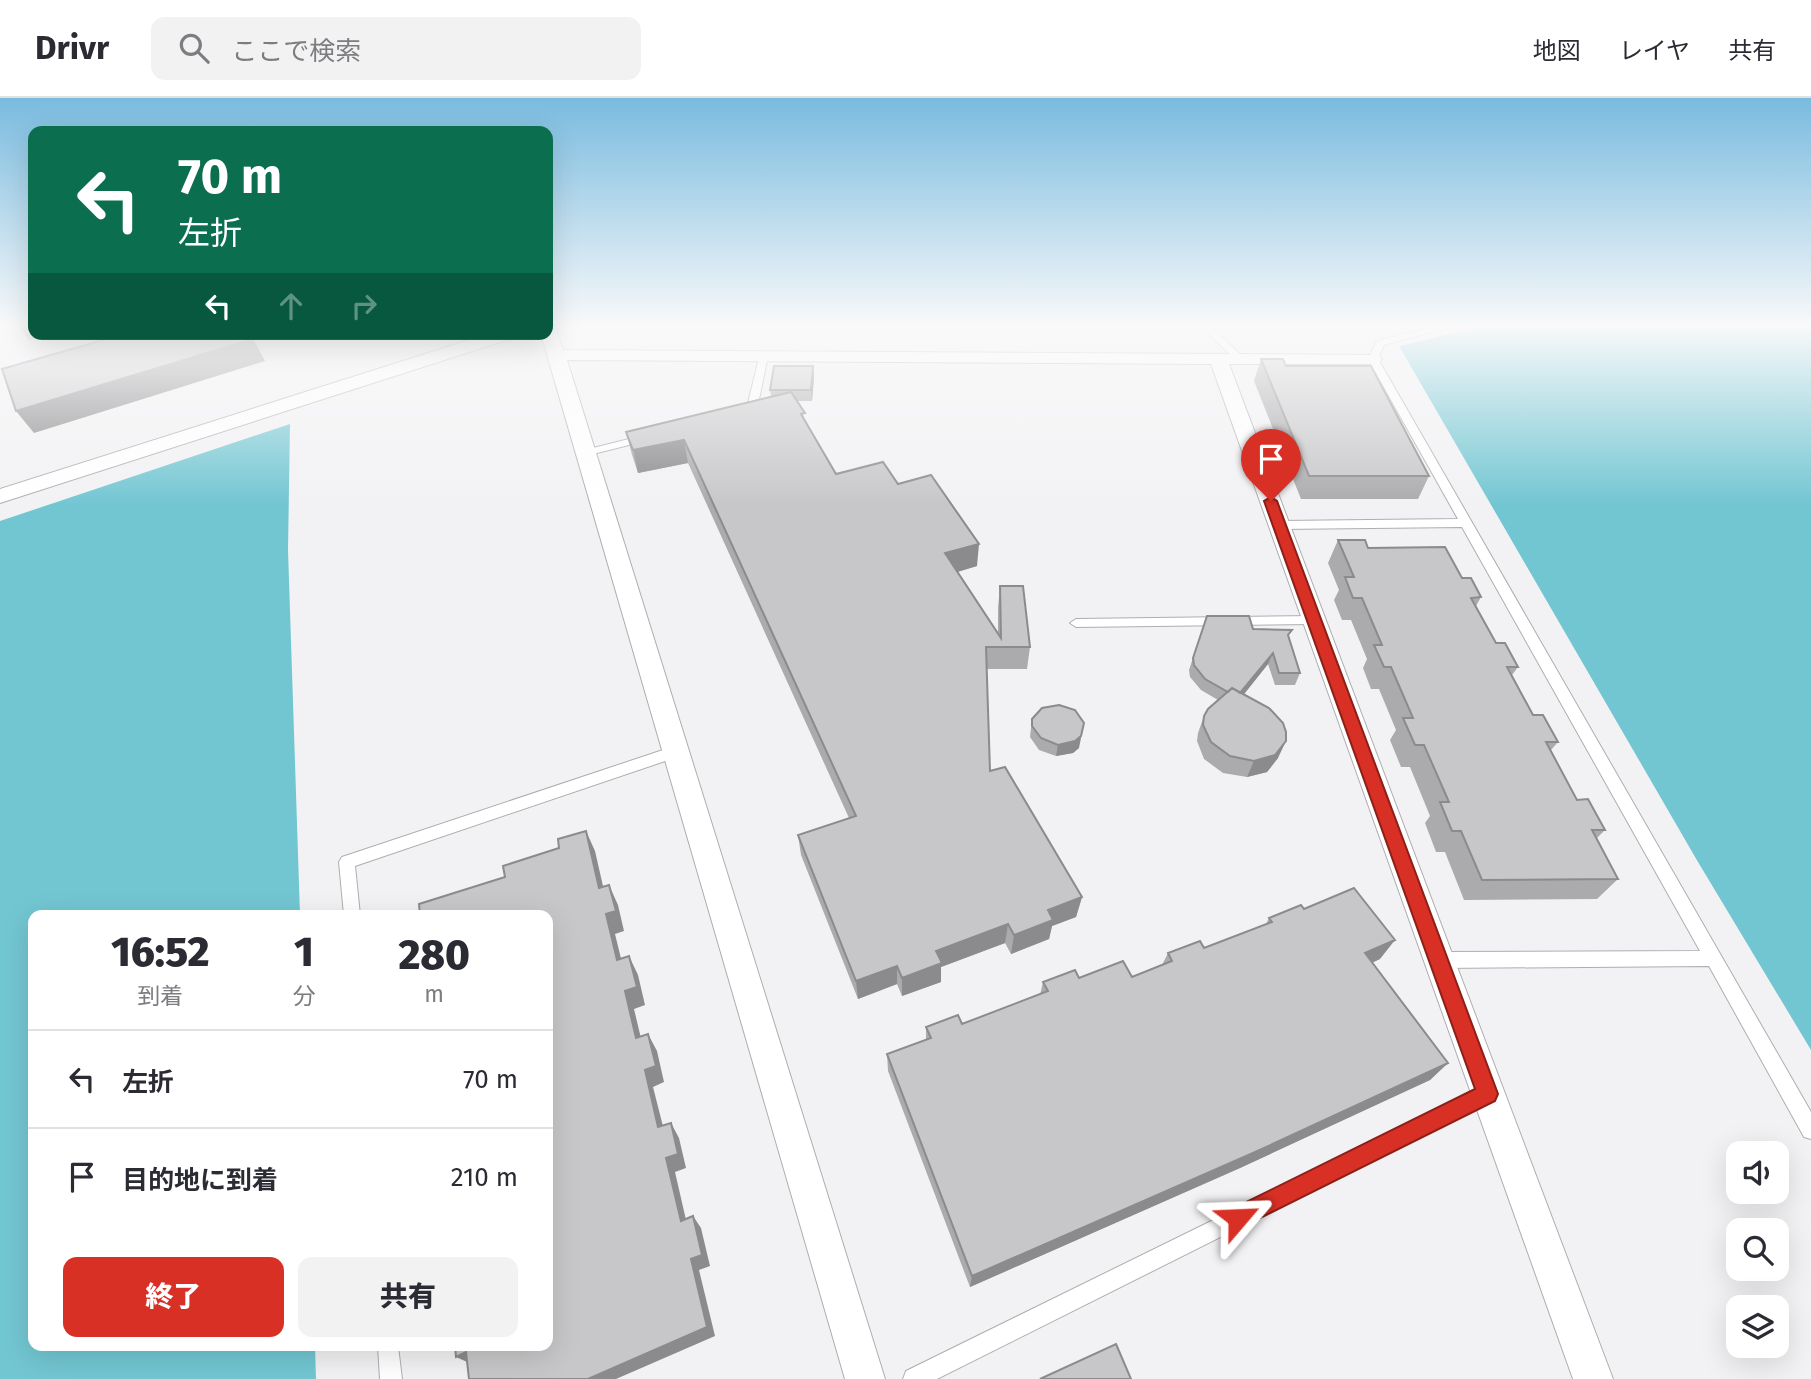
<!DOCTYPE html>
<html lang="ja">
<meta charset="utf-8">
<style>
:root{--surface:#fff;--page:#f2f2f3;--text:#2b2b33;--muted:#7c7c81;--line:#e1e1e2;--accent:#d93025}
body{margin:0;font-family:"Fira Sans","Noto Sans JP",sans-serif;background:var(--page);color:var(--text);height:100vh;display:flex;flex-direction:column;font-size:26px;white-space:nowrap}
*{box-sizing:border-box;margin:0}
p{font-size:23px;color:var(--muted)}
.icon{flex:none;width:38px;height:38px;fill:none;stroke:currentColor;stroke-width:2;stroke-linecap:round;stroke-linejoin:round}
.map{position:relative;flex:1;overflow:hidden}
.sheet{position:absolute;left:28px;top:812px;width:525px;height:441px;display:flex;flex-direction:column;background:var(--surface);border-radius:14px;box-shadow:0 7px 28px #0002}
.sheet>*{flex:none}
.guide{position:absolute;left:28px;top:28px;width:525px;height:214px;border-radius:14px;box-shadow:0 7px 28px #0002;background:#0b6e4f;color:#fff;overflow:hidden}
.buttons{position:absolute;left:1726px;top:1043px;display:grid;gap:14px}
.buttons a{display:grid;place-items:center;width:63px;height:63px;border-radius:14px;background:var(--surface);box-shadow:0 7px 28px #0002;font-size:35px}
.pin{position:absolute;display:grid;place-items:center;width:60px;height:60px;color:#fff;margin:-72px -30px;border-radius:50% 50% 50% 0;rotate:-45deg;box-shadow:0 0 7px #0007}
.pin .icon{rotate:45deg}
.me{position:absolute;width:77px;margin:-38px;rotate:64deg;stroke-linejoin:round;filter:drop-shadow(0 0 5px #0008)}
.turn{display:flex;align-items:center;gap:24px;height:147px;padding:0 35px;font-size:32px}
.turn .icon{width:91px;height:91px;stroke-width:2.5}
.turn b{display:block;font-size:49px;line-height:60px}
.lanes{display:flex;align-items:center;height:66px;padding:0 35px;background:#0003;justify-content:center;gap:35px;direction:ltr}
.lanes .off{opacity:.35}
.eta{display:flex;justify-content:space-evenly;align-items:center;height:119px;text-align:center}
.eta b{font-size:42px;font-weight:800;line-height:49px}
.primary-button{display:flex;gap:14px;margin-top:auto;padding:14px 35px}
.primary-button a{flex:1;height:80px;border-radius:14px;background:var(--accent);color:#fff;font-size:28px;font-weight:800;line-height:80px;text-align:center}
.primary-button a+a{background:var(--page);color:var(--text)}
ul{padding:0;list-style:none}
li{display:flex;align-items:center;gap:21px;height:98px;padding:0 35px;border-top:2px solid var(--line)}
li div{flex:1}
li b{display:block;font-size:26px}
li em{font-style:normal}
header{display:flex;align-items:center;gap:42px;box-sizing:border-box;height:98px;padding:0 35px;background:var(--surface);border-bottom:2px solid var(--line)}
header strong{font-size:33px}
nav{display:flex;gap:38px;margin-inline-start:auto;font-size:24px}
.search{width:490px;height:63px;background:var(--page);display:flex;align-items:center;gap:18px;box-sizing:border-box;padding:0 24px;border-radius:14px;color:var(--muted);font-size:26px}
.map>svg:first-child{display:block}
.water{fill:#72c6d2}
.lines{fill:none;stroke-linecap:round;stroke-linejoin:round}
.service-casing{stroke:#aeaeb0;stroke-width:2}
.minor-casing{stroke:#aeaeb0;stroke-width:2}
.service{fill:#fff;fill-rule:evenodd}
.minor{fill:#fff;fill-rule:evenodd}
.wall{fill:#ababad}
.shaded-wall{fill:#8b8b8d}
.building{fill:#c7c7c9;stroke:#8b8b8d;stroke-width:2}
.route{fill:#d93025;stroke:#8d1f18;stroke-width:2}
</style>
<header>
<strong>Drivr</strong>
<div class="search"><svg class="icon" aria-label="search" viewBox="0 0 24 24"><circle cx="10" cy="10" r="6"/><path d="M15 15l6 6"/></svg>ここで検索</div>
<nav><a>地図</a><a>レイヤ</a><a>共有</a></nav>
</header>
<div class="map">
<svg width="1811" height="1281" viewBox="0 0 1811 1281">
<rect width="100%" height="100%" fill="#f2f2f4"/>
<path class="water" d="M 1483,228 L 1811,228 L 1811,952 L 1698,764 L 1399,248 Z
M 290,326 L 288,452 L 300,817 L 33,817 L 33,1248 L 315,1248 L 316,1281 L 0,1281 L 0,423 Z"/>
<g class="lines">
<defs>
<path id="service" d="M 1200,228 L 1210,228 L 1243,259 L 1243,263 L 1237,263 Z
M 1438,228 L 1455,228 L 1384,247 L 1378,261 L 1811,1014 L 1811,1041 L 1804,1039 L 1709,868 L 1440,870 L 1434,867 L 1432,862 L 1434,857 L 1440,854 L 1700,853 L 1462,429 L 1280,431 L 1274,427 L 1280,423 L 1458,421 L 1368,261 L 1377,243 Z
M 760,256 L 768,258 L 758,306 L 747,318 L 739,318 L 738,316 L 748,305 Z
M 645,337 L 650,340 L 649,342 L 585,358 L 580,355 L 581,353 Z
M 1315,518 L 1321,522 L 1315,526 L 1076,529 L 1070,525 L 1076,521 Z
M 675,648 L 680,650 L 682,654 L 680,658 L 355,768 L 360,817 L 344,817 L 339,764 L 342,759 Z
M 1488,987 L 1494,990 L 1497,996 L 1494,1002 L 937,1281 L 903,1281 L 906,1273 Z
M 378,1248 L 398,1248 L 402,1281 L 380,1281 Z"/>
<path id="minor" d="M 548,228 L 555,228 L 563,252 L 1379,257 L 1382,261 L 1379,265 L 1373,266 L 1229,266 L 1613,1281 L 1573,1281 L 1211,266 L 567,262 L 885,1281 L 845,1281 L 541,236 L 548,236 Z
M 488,236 L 516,236 L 513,240 L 0,405 L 0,391 Z"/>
</defs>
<use href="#service" class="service-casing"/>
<use href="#minor" class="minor-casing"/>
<use href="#service" class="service"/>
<use href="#minor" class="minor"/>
</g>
<path class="wall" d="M 1261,261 L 1286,268 L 1429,378 L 1418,401 L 1301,401 L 1254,283 Z
M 813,268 L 814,279 L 812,303 L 797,303 L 806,325 L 836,376 L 898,386 L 977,468 L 957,474 L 998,536 L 998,510 L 1000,488 L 1030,549 L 1027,571 L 987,571 L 990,673 L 1082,799 L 1076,819 L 1052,828 L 1049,841 L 1011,856 L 1005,845 L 941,869 L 941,884 L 902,898 L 897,886 L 858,901 L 801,757 L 798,737 L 849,720 L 688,365 L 638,375 L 632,357 L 626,334 L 771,298 L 770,292 Z
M 1338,442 L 1368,450 L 1462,480 L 1481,499 L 1476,508 L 1496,545 L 1518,569 L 1512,577 L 1533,617 L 1558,644 L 1551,652 L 1577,702 L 1605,732 L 1597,740 L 1618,781 L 1597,801 L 1464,802 L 1445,754 L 1436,754 L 1425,725 L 1430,718 L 1410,669 L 1401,669 L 1390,642 L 1396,632 L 1379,591 L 1371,591 L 1363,570 L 1367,561 L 1351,522 L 1342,522 L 1334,502 L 1339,492 L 1328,465 Z
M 1207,518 L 1289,540 L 1300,575 L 1295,587 L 1275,587 L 1268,566 L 1244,596 L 1278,660 L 1267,674 L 1247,679 L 1223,675 L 1204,661 L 1197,643 L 1198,635 L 1204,618 L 1218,602 L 1201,592 L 1190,579 L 1189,572 Z
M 1032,621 L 1079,650 L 1073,655 L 1056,658 L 1039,652 L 1030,639 Z
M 1304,811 L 1380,861 L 1372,865 L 1448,965 L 1430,982 L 1240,1070 L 970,1189 L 888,973 L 887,956 L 926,942 L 926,929 L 962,926 L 1040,897 L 1043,884 L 1079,880 L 1132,879 L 1162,867 L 1168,855 L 1204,850 L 1266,826 L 1269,820 Z"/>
<path class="shaded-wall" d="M 19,228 L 33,228 L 33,236 L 61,236 L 29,242 Z
M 253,241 L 265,263 L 34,335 L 16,313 Z
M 813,268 L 814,279 L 812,303 L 811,292 Z
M 684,342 L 688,365 L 638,375 L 633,352 Z
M 979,446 L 977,468 L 944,478 L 945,455 Z
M 1273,555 L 1268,566 L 1233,610 L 1237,598 Z
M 1084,625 L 1079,650 L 1073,655 L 1056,658 L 1058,647 Z
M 1286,643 L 1278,660 L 1267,674 L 1247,679 L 1254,663 Z
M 586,733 L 595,753 L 608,810 L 599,790 Z
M 609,787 L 618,807 L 624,833 L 615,836 L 626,881 L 617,862 L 606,816 Z
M 1082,799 L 1076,819 L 1052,828 L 1049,841 L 1011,856 L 1014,837 L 1048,812 Z
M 1008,826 L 1005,845 L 941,869 L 941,884 L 902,898 L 902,880 L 936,853 Z
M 1395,842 L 1380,861 L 1350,874 L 1365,855 Z
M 629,858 L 638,877 L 645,907 L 634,911 L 645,957 L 636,940 L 625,893 Z
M 897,868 L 897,886 L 858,901 L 856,883 Z
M 648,936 L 657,953 L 664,984 L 653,989 L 667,1044 L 658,1029 L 645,972 Z
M 1448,965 L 1430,982 L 1240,1070 L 970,1189 L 972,1178 Z
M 671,1025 L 679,1040 L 686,1070 L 675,1074 L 689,1135 L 681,1123 L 666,1060 Z
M 693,1118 L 701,1130 L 710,1168 L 699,1172 L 715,1238 L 616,1281 L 588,1281 L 691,1161 Z
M 466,1254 L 474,1267 L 456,1259 Z"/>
<path class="building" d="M 124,236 L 250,236 L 253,241 L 16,313 L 2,271 Z
M 1261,261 L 1283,261 L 1286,268 L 1371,268 L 1429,378 L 1309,378 Z
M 774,268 L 813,268 L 811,292 L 770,292 Z
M 791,294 L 805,315 L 801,316 L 836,376 L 883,364 L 898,386 L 931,377 L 979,446 L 945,455 L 1001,540 L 1000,488 L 1023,488 L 1030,549 L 986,549 L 990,673 L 1005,669 L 1082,799 L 1048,812 L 1053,822 L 1014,837 L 1008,826 L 936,853 L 942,865 L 902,880 L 897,868 L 856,883 L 798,737 L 856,718 L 684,342 L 633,352 L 626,334 Z
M 1338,442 L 1365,442 L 1368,450 L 1445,449 L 1462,480 L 1471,480 L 1481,499 L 1471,500 L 1496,545 L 1505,545 L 1518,569 L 1507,569 L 1533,617 L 1543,617 L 1558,644 L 1546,644 L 1577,702 L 1588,701 L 1605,732 L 1592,732 L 1618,781 L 1482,782 L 1461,733 L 1452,733 L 1440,704 L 1449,704 L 1424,647 L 1415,647 L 1403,620 L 1413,620 L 1391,569 L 1384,569 L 1374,547 L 1382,547 L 1362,500 L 1353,500 L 1345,479 L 1354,479 Z
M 1207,518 L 1249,518 L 1253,531 L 1292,532 L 1288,537 L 1300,575 L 1279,575 L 1273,555 L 1240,595 L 1232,590 L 1228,594 L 1205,581 L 1194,567 L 1193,560 Z
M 1232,590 L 1269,610 L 1283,625 L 1286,634 L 1286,643 L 1275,657 L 1254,663 L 1230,658 L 1211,644 L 1203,627 L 1204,618 L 1208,611 Z
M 1059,607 L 1075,612 L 1084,625 L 1081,638 L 1075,643 L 1058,647 L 1041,640 L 1032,628 L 1032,621 L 1042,610 Z
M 586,733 L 599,790 L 609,787 L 616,813 L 606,816 L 617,862 L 629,858 L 637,889 L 625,893 L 636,940 L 648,936 L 656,968 L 645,972 L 658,1029 L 671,1025 L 678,1056 L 666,1060 L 681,1123 L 693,1118 L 702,1157 L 691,1161 L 707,1229 L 588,1281 L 469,1281 L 466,1254 L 456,1259 L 455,1248 L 548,1248 L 548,817 L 420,817 L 419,806 L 505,779 L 503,768 L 559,750 L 558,741 Z
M 1354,790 L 1395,842 L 1365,855 L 1448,965 L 1253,1055 L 972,1178 L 887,956 L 931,940 L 926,929 L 958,917 L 962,926 L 1048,893 L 1043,884 L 1075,872 L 1079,880 L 1123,863 L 1132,879 L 1172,863 L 1168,855 L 1200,843 L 1204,850 L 1272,824 L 1269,820 L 1301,807 L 1304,811 Z
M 1116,1246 L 1131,1281 L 1040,1281 Z"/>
<linearGradient id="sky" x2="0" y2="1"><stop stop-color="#79bbdf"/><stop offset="0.56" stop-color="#f9f9fa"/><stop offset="1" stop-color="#f9f9fa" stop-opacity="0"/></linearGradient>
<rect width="1811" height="407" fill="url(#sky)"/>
<path class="route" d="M 1271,399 L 1277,403 L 1498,996 L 1495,1003 L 1238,1131 L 1230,1128 L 1227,1120 L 1230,1112 L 1475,991 L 1264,403 Z"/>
</svg>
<div class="buttons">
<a><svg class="icon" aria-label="sound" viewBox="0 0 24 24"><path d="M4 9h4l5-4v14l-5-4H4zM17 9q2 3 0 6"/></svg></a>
<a><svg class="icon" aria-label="search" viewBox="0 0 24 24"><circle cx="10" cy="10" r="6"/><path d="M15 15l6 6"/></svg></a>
<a><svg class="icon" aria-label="layers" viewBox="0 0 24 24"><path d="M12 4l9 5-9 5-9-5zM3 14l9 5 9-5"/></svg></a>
</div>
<div class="pin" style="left:1271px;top:403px;background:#d93025"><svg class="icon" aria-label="arrive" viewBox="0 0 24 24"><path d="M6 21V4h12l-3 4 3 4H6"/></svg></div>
<svg class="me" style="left:1238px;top:1120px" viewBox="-20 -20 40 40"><path d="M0-17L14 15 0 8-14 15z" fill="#d93025" stroke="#fff" stroke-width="4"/></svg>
<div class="guide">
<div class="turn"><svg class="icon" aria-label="left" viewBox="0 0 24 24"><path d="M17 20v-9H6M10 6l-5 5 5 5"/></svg><div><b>70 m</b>左折</div></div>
<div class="lanes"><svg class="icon" aria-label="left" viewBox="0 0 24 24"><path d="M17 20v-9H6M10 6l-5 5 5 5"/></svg><svg class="icon off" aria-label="ahead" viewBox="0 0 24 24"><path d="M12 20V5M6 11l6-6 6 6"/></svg><svg class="icon off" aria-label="right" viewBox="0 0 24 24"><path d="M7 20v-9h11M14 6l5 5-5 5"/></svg></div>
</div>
<section class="sheet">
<div class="eta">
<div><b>16:52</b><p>到着</p></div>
<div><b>1</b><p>分</p></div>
<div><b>280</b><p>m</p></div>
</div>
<ul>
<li><svg class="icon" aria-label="left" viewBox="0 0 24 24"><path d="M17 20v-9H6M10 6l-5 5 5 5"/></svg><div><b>左折</b></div><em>70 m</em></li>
<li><svg class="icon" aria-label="arrive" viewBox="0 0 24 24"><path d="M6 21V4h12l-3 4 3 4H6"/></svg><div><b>目的地に到着</b></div><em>210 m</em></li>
</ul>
<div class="primary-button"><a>終了</a><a>共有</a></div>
</section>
</div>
